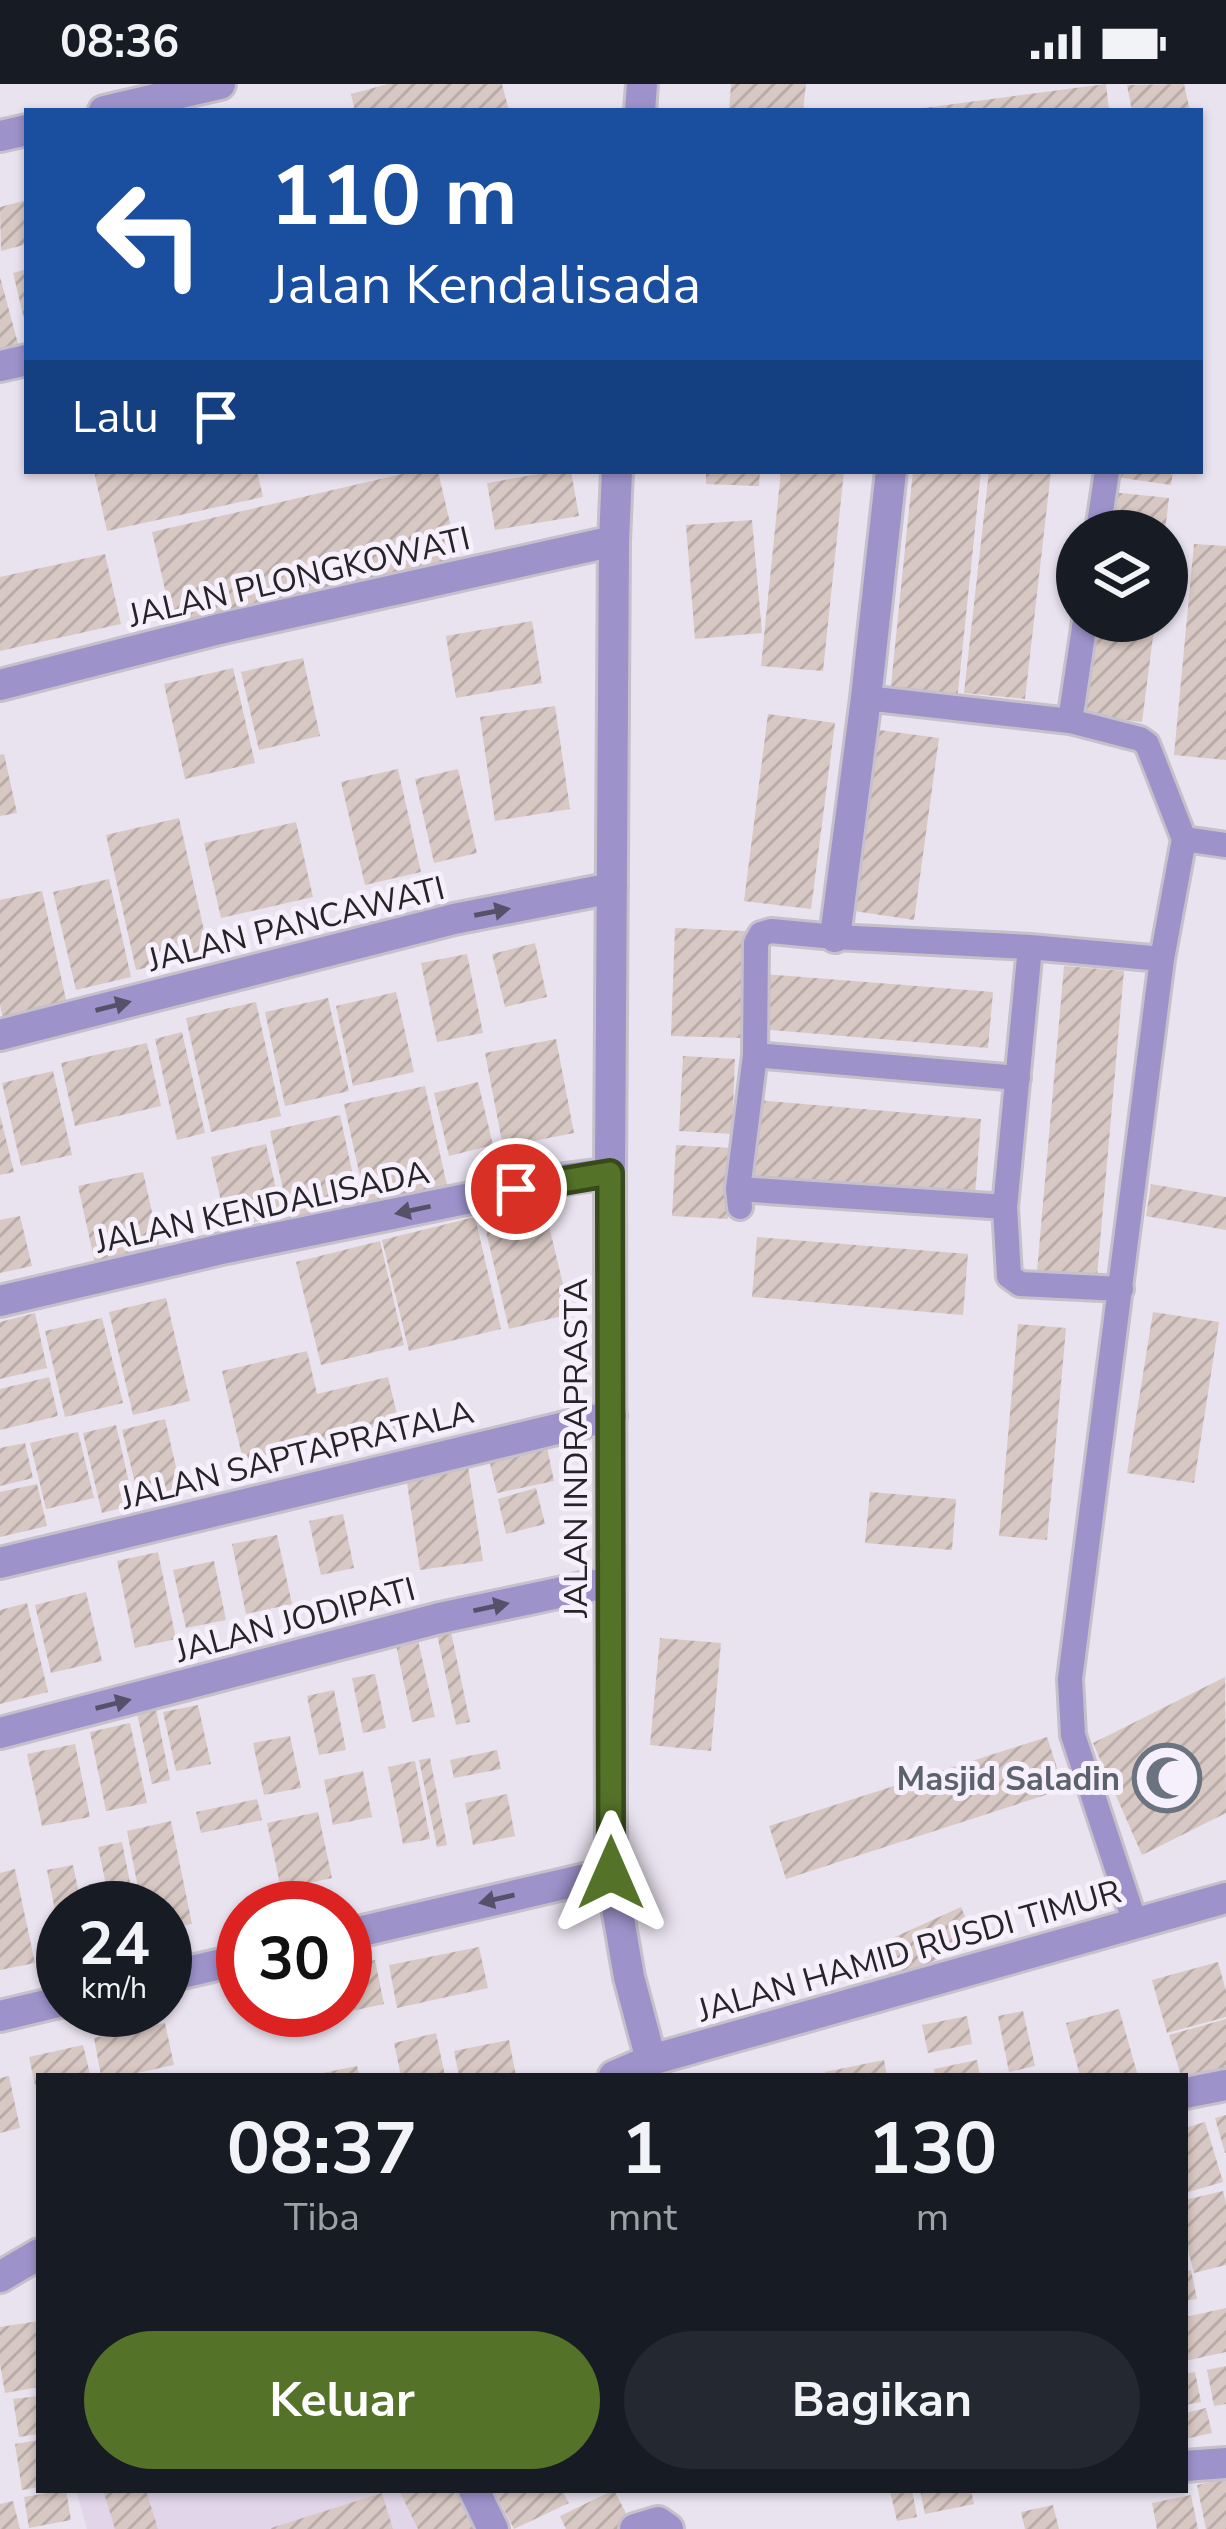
<!DOCTYPE html>
<html lang="id">
<style>
:root{--surface:#171b24;--page:#242831;--text:#f1f3f6;--muted:#9ea1a6;--accent:#557328}
body{margin:0;font-family:"Nunito Sans",sans-serif;background:var(--page);color:var(--text);height:100vh;display:flex;flex-direction:column;font-size:45px;white-space:nowrap}
*{box-sizing:border-box;margin:0}
p{font-size:39px;color:var(--muted)}
.icon{flex:none;width:66px;height:66px;fill:none;stroke:currentColor;stroke-width:2;stroke-linecap:round;stroke-linejoin:round}
.map{position:relative;flex:1;overflow:hidden}
.panel{position:absolute;left:36px;top:1989px;width:1152px;height:420px;display:flex;flex-direction:column;background:var(--surface);border-radius:0px;box-shadow:0 3px 9px #0004}
.panel>*{flex:none}
.guide{position:absolute;left:24px;top:24px;width:1179px;height:366px;border-radius:0px;box-shadow:0 3px 9px #0004;background:#1a4fa0;color:#fff;overflow:hidden}
.controls{position:absolute;left:1056px;top:426px;display:grid;gap:24px}
.controls a{display:grid;place-items:center;width:132px;height:132px;border-radius:50%;background:var(--surface);box-shadow:0 3px 9px #0004;font-size:60px}
.speed{position:absolute;left:36px;top:1797px;display:flex;gap:24px;font-size:60px;font-weight:700;text-align:center}
.speed>*{display:grid;place-content:center;width:156px;height:156px;border-radius:50%;background:var(--surface);box-shadow:0 3px 9px #0004;line-height:1}
.speed small{font-size:30px;font-weight:400}
.speed .limit{border:18px solid #d22;background:#fff;color:#111}
.pin{position:absolute;display:grid;place-items:center;width:102px;height:102px;color:#fff;margin:-51px;border:6px solid #fff;border-radius:50%;box-shadow:0 3px 12px #0007}
.me{position:absolute;width:132px;margin:-66px;rotate:0deg;stroke-linejoin:round;filter:drop-shadow(0 0 9px #0008)}
.turn{display:flex;align-items:center;gap:42px;height:252px;padding:0 48px;font-size:54px}
.turn .icon{width:156px;height:156px;stroke-width:2.5}
.turn b{display:block;font-size:84px;line-height:102px}
.then{display:flex;align-items:center;height:114px;padding:0 48px;background:#0003;gap:24px;font-size:45px}
.eta{display:flex;justify-content:space-evenly;align-items:center;height:204px;text-align:center}
.eta b{font-size:72px;font-weight:700;line-height:84px}
.button{display:flex;gap:24px;margin-top:auto;padding:24px 48px}
.button a{flex:1;height:138px;border-radius:72px;background:var(--accent);color:#fff;font-size:48px;font-weight:700;line-height:138px;text-align:center}
.button a+a{background:var(--page);color:var(--text)}
.status{display:flex;justify-content:space-between;align-items:center;height:84px;padding:0 60px;background:var(--surface);direction:ltr}
.status svg{height:33px;fill:currentColor}
.map>svg:first-child{display:block}
.built{fill:#e0d5e9}
.building{fill:url(#building-hatch)}
.lines{fill:none;stroke-linecap:round;stroke-linejoin:round}
.lane-casing{stroke:#c6c0cb;stroke-width:30}
.street-casing{stroke:#c6c0cb;stroke-width:36}
.lane{stroke:#9d92ca;stroke-width:24}
.street{stroke:#9d92ca;stroke-width:30}
.oneway{fill:#565069}
.route-casing{stroke:#374b1a;stroke-width:30}
.route{stroke:#557328;stroke-width:21}
.labels{text-anchor:middle;stroke-width:10;stroke-linejoin:round;paint-order:stroke}
.street-label{font-size:33px;fill:#272429;stroke:#f6effc}
.worship-label{font-size:33px;font-weight:bold;fill:#5b616d;stroke:#f6effc;text-anchor:end}
</style>
<div class="status"><b>08:36</b><svg viewBox="0 0 49 12"><path d="M0 12V9h3v3zM5 12V6h3v6zM10 12V3h3v9zM15 12V0h3v12zM26 1h20v11H26zM47 4h2v5h-2z"/></svg></div>
<div class="map">
<svg width="1226" height="2445" viewBox="0 0 1226 2445">
<defs>
<pattern id="building-hatch" width="6" height="6" patternUnits="userSpaceOnUse" patternTransform="scale(3)"><rect width="6" height="6" fill="#d8c8c3"/><path d="M-1 1l2-2M0 6l6-6M5 7l2-2" fill="none" stroke="#b9aca8"/></pattern>
</defs>
<rect width="100%" height="100%" fill="#e9e2ef"/>
<path class="built" d="M 76,2406 L 467,2406 L 486,2445 L 87,2445 Z"/>
<path class="building" d="M 388,0 L 502,0 L 509,27 L 355,27 L 351,10 Z
M 731,0 L 806,0 L 803,27 L 729,27 Z
M 1106,0 L 1109,27 L 924,27 L 924,24 Z
M 1184,0 L 1190,27 L 1132,27 L 1127,1 Z
M 27,116 L 27,160 L 1,167 L 0,123 Z
M 27,185 L 27,239 L 25,239 L 13,189 Z
M 0,193 L 20,267 L 0,272 Z
M 94,387 L 257,387 L 263,413 L 107,447 Z
M 415,387 L 438,387 L 458,474 L 173,541 L 152,448 Z
M 556,387 L 571,387 L 579,432 L 495,446 L 487,399 Z
M 706,387 L 760,387 L 759,402 L 706,400 Z
M 781,387 L 844,387 L 823,587 L 761,582 Z
M 913,387 L 981,387 L 957,617 L 890,611 Z
M 989,387 L 1051,387 L 1025,615 L 964,609 Z
M 1117,387 L 1173,387 L 1171,401 L 1116,393 Z
M 1111,408 L 1169,414 L 1165,447 L 1106,447 Z
M 752,436 L 762,549 L 695,555 L 686,441 Z
M 1194,460 L 1226,462 L 1226,676 L 1174,671 Z
M 105,470 L 121,540 L 0,567 L 0,493 Z
M 532,537 L 542,599 L 456,614 L 446,552 Z
M 1095,537 L 1155,537 L 1142,638 L 1084,631 Z
M 303,574 L 320,652 L 259,666 L 241,588 Z
M 233,584 L 255,679 L 185,695 L 164,600 Z
M 555,622 L 570,725 L 495,737 L 480,633 Z
M 768,630 L 835,639 L 811,825 L 744,817 Z
M 879,646 L 939,654 L 914,836 L 854,827 Z
M 4,670 L 17,729 L 0,732 L 0,671 Z
M 398,685 L 421,788 L 365,801 L 341,698 Z
M 458,685 L 477,769 L 434,779 L 415,695 Z
M 179,734 L 209,869 L 136,886 L 106,751 Z
M 296,738 L 313,813 L 221,834 L 204,759 Z
M 109,795 L 131,893 L 76,906 L 53,808 Z
M 42,807 L 67,920 L 3,935 L 0,921 L 0,816 Z
M 675,844 L 745,847 L 742,954 L 671,952 Z
M 535,859 L 547,913 L 505,923 L 492,870 Z
M 467,870 L 483,949 L 437,958 L 421,879 Z
M 1064,882 L 1124,887 L 1097,1192 L 1037,1187 Z
M 764,890 L 993,908 L 988,964 L 759,945 Z
M 396,908 L 414,988 L 353,1002 L 336,922 Z
M 328,914 L 349,1007 L 285,1022 L 265,928 Z
M 256,918 L 281,1032 L 211,1048 L 186,934 Z
M 182,948 L 205,1049 L 177,1056 L 155,955 Z
M 556,955 L 574,1049 L 503,1063 L 485,969 Z
M 147,959 L 161,1022 L 75,1042 L 61,979 Z
M 683,972 L 735,975 L 732,1050 L 679,1047 Z
M 53,987 L 72,1071 L 21,1082 L 2,999 Z
M 478,998 L 493,1061 L 449,1072 L 434,1009 Z
M 425,1002 L 448,1106 L 367,1124 L 344,1020 Z
M 757,1016 L 981,1035 L 975,1112 L 750,1093 Z
M 0,1031 L 14,1088 L 0,1091 Z
M 340,1031 L 361,1129 L 292,1145 L 270,1047 Z
M 266,1060 L 282,1132 L 227,1144 L 211,1073 Z
M 676,1061 L 732,1064 L 728,1135 L 672,1132 Z
M 143,1088 L 160,1164 L 95,1179 L 78,1102 Z
M 1151,1100 L 1226,1113 L 1226,1146 L 1146,1132 Z
M 546,1129 L 570,1230 L 509,1245 L 485,1143 Z
M 20,1132 L 32,1182 L 0,1189 L 0,1136 Z
M 475,1133 L 501,1245 L 409,1267 L 382,1156 Z
M 757,1153 L 968,1170 L 963,1231 L 752,1213 Z
M 380,1157 L 404,1261 L 321,1281 L 296,1178 Z
M 166,1214 L 190,1317 L 133,1331 L 109,1228 Z
M 1153,1228 L 1219,1238 L 1194,1399 L 1127,1389 Z
M 35,1229 L 47,1284 L 0,1295 L 0,1238 Z
M 102,1234 L 123,1319 L 65,1333 L 45,1247 Z
M 1018,1240 L 1066,1244 L 1047,1456 L 999,1452 Z
M 307,1267 L 317,1310 L 388,1293 L 402,1351 L 332,1367 L 329,1356 L 243,1376 L 222,1287 Z
M 49,1293 L 58,1332 L 0,1346 L 0,1305 Z
M 165,1335 L 181,1405 L 139,1415 L 122,1346 Z
M 116,1341 L 134,1421 L 102,1429 L 83,1349 Z
M 78,1348 L 94,1414 L 46,1425 L 30,1359 Z
M 545,1354 L 554,1397 L 497,1409 L 487,1367 Z
M 25,1359 L 33,1394 L 0,1402 L 0,1364 Z
M 468,1382 L 483,1477 L 420,1486 L 406,1392 Z
M 37,1400 L 47,1442 L 0,1453 L 0,1408 Z
M 536,1404 L 545,1440 L 506,1450 L 498,1415 Z
M 870,1408 L 956,1415 L 952,1466 L 865,1459 Z
M 343,1430 L 354,1484 L 321,1491 L 309,1437 Z
M 277,1451 L 292,1520 L 246,1530 L 232,1460 Z
M 158,1468 L 176,1555 L 135,1564 L 117,1477 Z
M 214,1477 L 226,1536 L 186,1544 L 173,1486 Z
M 86,1508 L 102,1577 L 51,1589 L 35,1521 Z
M 27,1519 L 48,1608 L 0,1620 L 0,1526 Z
M 451,1548 L 470,1638 L 456,1641 L 437,1550 Z
M 660,1554 L 721,1559 L 711,1667 L 650,1661 Z
M 418,1556 L 435,1633 L 412,1638 L 396,1561 Z
M 375,1590 L 386,1644 L 363,1649 L 352,1594 Z
M 1225,1593 L 1226,1729 L 1142,1771 L 1093,1659 Z
M 334,1606 L 346,1666 L 319,1671 L 307,1612 Z
M 198,1621 L 211,1680 L 176,1687 L 163,1628 Z
M 156,1625 L 170,1696 L 152,1700 L 137,1629 Z
M 130,1639 L 147,1719 L 106,1727 L 90,1648 Z
M 290,1652 L 301,1704 L 264,1711 L 253,1659 Z
M 1047,1653 L 1064,1705 L 786,1795 L 769,1742 Z
M 75,1660 L 90,1733 L 42,1742 L 27,1670 Z
M 497,1666 L 501,1685 L 454,1694 L 450,1676 Z
M 430,1674 L 447,1761 L 437,1763 L 419,1676 Z
M 415,1677 L 430,1755 L 403,1760 L 388,1683 Z
M 363,1687 L 372,1733 L 333,1741 L 324,1696 Z
M 507,1710 L 515,1752 L 473,1761 L 465,1719 Z
M 257,1715 L 262,1736 L 201,1749 L 196,1728 Z
M 318,1728 L 332,1794 L 281,1805 L 267,1739 Z
M 171,1737 L 192,1840 L 165,1845 L 165,1824 L 142,1824 L 127,1747 Z
M 122,1758 L 135,1824 L 111,1824 L 98,1763 Z
M 73,1781 L 82,1824 L 63,1824 L 63,1857 L 61,1857 L 47,1786 Z
M 15,1785 L 35,1879 L 0,1886 L 0,1789 Z
M 961,1823 L 976,1858 L 891,1896 L 875,1862 Z
M 479,1863 L 488,1904 L 397,1924 L 389,1881 Z
M 375,1876 L 384,1920 L 286,1941 L 283,1926 L 345,1926 L 345,1882 Z
M 1218,1878 L 1226,1907 L 1226,1933 L 1167,1949 L 1152,1896 Z
M 1119,1925 L 1138,1992 L 1080,1992 L 1066,1939 Z
M 1023,1927 L 1035,1982 L 1009,1988 L 998,1932 Z
M 967,1932 L 972,1960 L 928,1969 L 922,1941 Z
M 1226,1935 L 1226,1997 L 1185,2009 L 1185,1992 L 1181,1992 L 1169,1951 Z
M 165,1939 L 174,1981 L 123,1992 L 101,1992 L 94,1954 Z
M 436,1949 L 445,1992 L 401,1992 L 394,1959 Z
M 509,1956 L 516,1992 L 459,1992 L 454,1967 Z
M 83,1961 L 90,1990 L 39,1992 L 39,2000 L 35,2001 L 29,1973 Z
M 884,1976 L 887,1992 L 826,1992 L 825,1988 Z
M 977,1976 L 980,1992 L 935,1992 L 934,1985 Z
M 357,1982 L 360,1992 L 318,1992 L 318,1990 Z
M 9,1992 L 20,2044 L 0,2049 L 0,1994 Z
M 1226,2031 L 1226,2069 L 1225,2069 L 1215,2034 Z
M 1205,2038 L 1223,2098 L 1185,2109 L 1185,2044 Z
M 1223,2107 L 1226,2119 L 1226,2181 L 1194,2189 L 1185,2154 L 1185,2116 Z
M 1191,2186 L 1197,2215 L 1185,2217 L 1185,2188 Z
M 1226,2224 L 1226,2268 L 1185,2277 L 1185,2233 Z
M 39,2237 L 39,2303 L 5,2309 L 0,2280 L 0,2243 Z
M 1226,2282 L 1226,2320 L 1214,2322 L 1207,2286 Z
M 1195,2288 L 1201,2318 L 1185,2321 L 1185,2290 Z
M 39,2312 L 39,2350 L 19,2353 L 13,2315 Z
M 1206,2324 L 1212,2349 L 1185,2355 L 1185,2329 Z
M 39,2356 L 39,2403 L 22,2406 L 15,2360 Z
M 1226,2394 L 1226,2445 L 1206,2445 L 1197,2401 Z
M 66,2406 L 71,2436 L 29,2444 L 24,2413 Z
M 103,2406 L 146,2406 L 158,2445 L 115,2445 Z
M 399,2406 L 460,2406 L 479,2445 L 418,2445 Z
M 494,2406 L 562,2406 L 569,2419 L 514,2445 Z
M 614,2406 L 631,2439 L 620,2445 L 566,2445 L 560,2432 Z
M 912,2406 L 917,2433 L 897,2437 L 890,2407 Z
M 920,2406 L 971,2406 L 974,2420 L 925,2430 Z
M 382,2409 L 393,2445 L 271,2445 L 271,2444 Z
M 1191,2411 L 1198,2445 L 1157,2445 L 1152,2419 Z
M 13,2417 L 20,2445 L 0,2445 L 0,2420 Z
M 1053,2421 L 1059,2445 L 1025,2445 L 1021,2428 Z"/>
<g class="lines">
<defs>
<path id="lane" d="M 1098,447 L 1107,387
M 866,614 L 1070,637 L 1140,655 L 1147,660 L 1184,755 L 1162,875 L 1070,1595 L 1073,1651 L 1135,1839
M 1070,637 L 1085,537
M 1184,755 L 1226,761
M 1030,863 L 1005,1123 L 1009,1192 L 1020,1200 L 1121,1205
M 755,971 L 1018,994
M 738,1105 L 1005,1123
M 740,1123 L 738,1105 L 755,971 L 756,859 L 761,850 L 771,847 L 835,853 L 1030,863 L 1162,875"/>
<path id="street" d="M 104,27 L 220,0
M 640,27 L 642,0
M 0,52 L 27,46
M 0,282 L 27,276
M 617,387 L 614,457 L 610,1089 L 611,1789 L 629,1893 L 651,1976
M 0,601 L 219,545 L 614,457
M 835,853 L 866,614 L 891,387
M 0,951 L 454,835 L 612,804
M 0,1217 L 226,1164 L 558,1096 L 610,1089
M 0,1479 L 611,1332
M 0,1649 L 440,1534 L 610,1498
M 345,1851 L 611,1789
M 165,1893 L 243,1875
M 0,1932 L 63,1917
M 614,1992 L 651,1976 L 1226,1814
M 1185,2009 L 1226,2001
M 0,2193 L 39,2170
M 1185,2382 L 1226,2379
M 474,2406 L 493,2445
M 635,2445 L 658,2438 L 668,2445"/>
</defs>
<use href="#lane" class="lane-casing"/>
<use href="#street" class="street-casing"/>
<use href="#lane" class="lane"/>
<use href="#street" class="street"/>
</g>
<defs><path id="oneway-solid" d="M-6-.8H1V-3.2L6.5 0L1 3.2V.8H-6Z" transform="scale(3)"/></defs>
<g class="oneway">
<use href="#oneway-solid" transform="translate(492 828) rotate(-11)"/>
<use href="#oneway-solid" transform="translate(113 922) rotate(-14)"/>
<use href="#oneway-solid" transform="translate(413 1126) rotate(168)"/>
<use href="#oneway-solid" transform="translate(491 1523) rotate(-12)"/>
<use href="#oneway-solid" transform="translate(113 1620) rotate(-14)"/>
<use href="#oneway-solid" transform="translate(497 1815) rotate(167)"/>
</g>
<g class="lines">
<defs>
<path id="route" d="M 516,1105 L 610,1089 L 611,1789"/>
</defs>
<use href="#route" class="route-casing"/>
<use href="#route" class="route"/>
</g>
<defs>
<symbol id="mosque-ring" viewBox="-11 -11 22 22"><circle r="9.5" fill="#f6effc" stroke="#6b7280" stroke-width="1.5"/><path d="M3.5-4.9A6 6 0 1 0 3.5 4.9A5 5 0 1 1 3.5-4.9Z" fill="#6b7280"/></symbol>
</defs>
<g fill-rule="evenodd">
<use href="#mosque-ring" x="1129" y="1656" width="76" height="76"/>
</g>
<g class="labels">
<g class="street-label">
<text transform="translate(299 492) rotate(-13)" y="12">JALAN PLONGKOWATI</text>
<text transform="translate(296 839) rotate(-14)" y="12">JALAN PANCAWATI</text>
<text transform="translate(262 1122) rotate(-12)" y="12">JALAN KENDALISADA</text>
<text transform="translate(575 1364) rotate(-90)" y="12">JALAN INDRAPRASTA</text>
<text transform="translate(297 1370) rotate(-14)" y="12">JALAN SAPTAPRATALA</text>
<text transform="translate(295 1535) rotate(-15)" y="12">JALAN JODIPATI</text>
<text transform="translate(909 1866) rotate(-16)" y="12">JALAN HAMID RUSDI TIMUR</text>
</g>
<g class="worship-label">
<text x="1120" y="1706">Masjid Saladin</text>
</g>
</g>
</svg>
<div class="controls">
<a><svg class="icon" aria-label="layers" viewBox="0 0 24 24"><path d="M12 4l9 5-9 5-9-5zM3 14l9 5 9-5"/></svg></a>
</div>
<div class="speed"><div>24<small>km/h</small></div><div class="limit">30</div></div>
<div class="pin" style="left:516px;top:1105px;background:#d93025"><svg class="icon" aria-label="arrive" viewBox="0 0 24 24"><path d="M6 21V4h12l-3 4 3 4H6"/></svg></div>
<svg class="me" style="left:611px;top:1789px" viewBox="-20 -20 40 40"><path d="M0-17L14 15 0 8-14 15z" fill="#557328" stroke="#fff" stroke-width="4"/></svg>
<div class="guide">
<div class="turn"><svg class="icon" aria-label="left" viewBox="0 0 24 24"><path d="M17 20v-9H6M10 6l-5 5 5 5"/></svg><div><b>110 m</b>Jalan Kendalisada</div></div>
<div class="then">Lalu<svg class="icon" aria-label="arrive" viewBox="0 0 24 24"><path d="M6 21V4h12l-3 4 3 4H6"/></svg></div>
</div>
<section class="panel">
<div class="eta">
<div><b>08:37</b><p>Tiba</p></div>
<div><b>1</b><p>mnt</p></div>
<div><b>130</b><p>m</p></div>
</div>
<div class="button"><a>Keluar</a><a>Bagikan</a></div>
</section>
</div>
